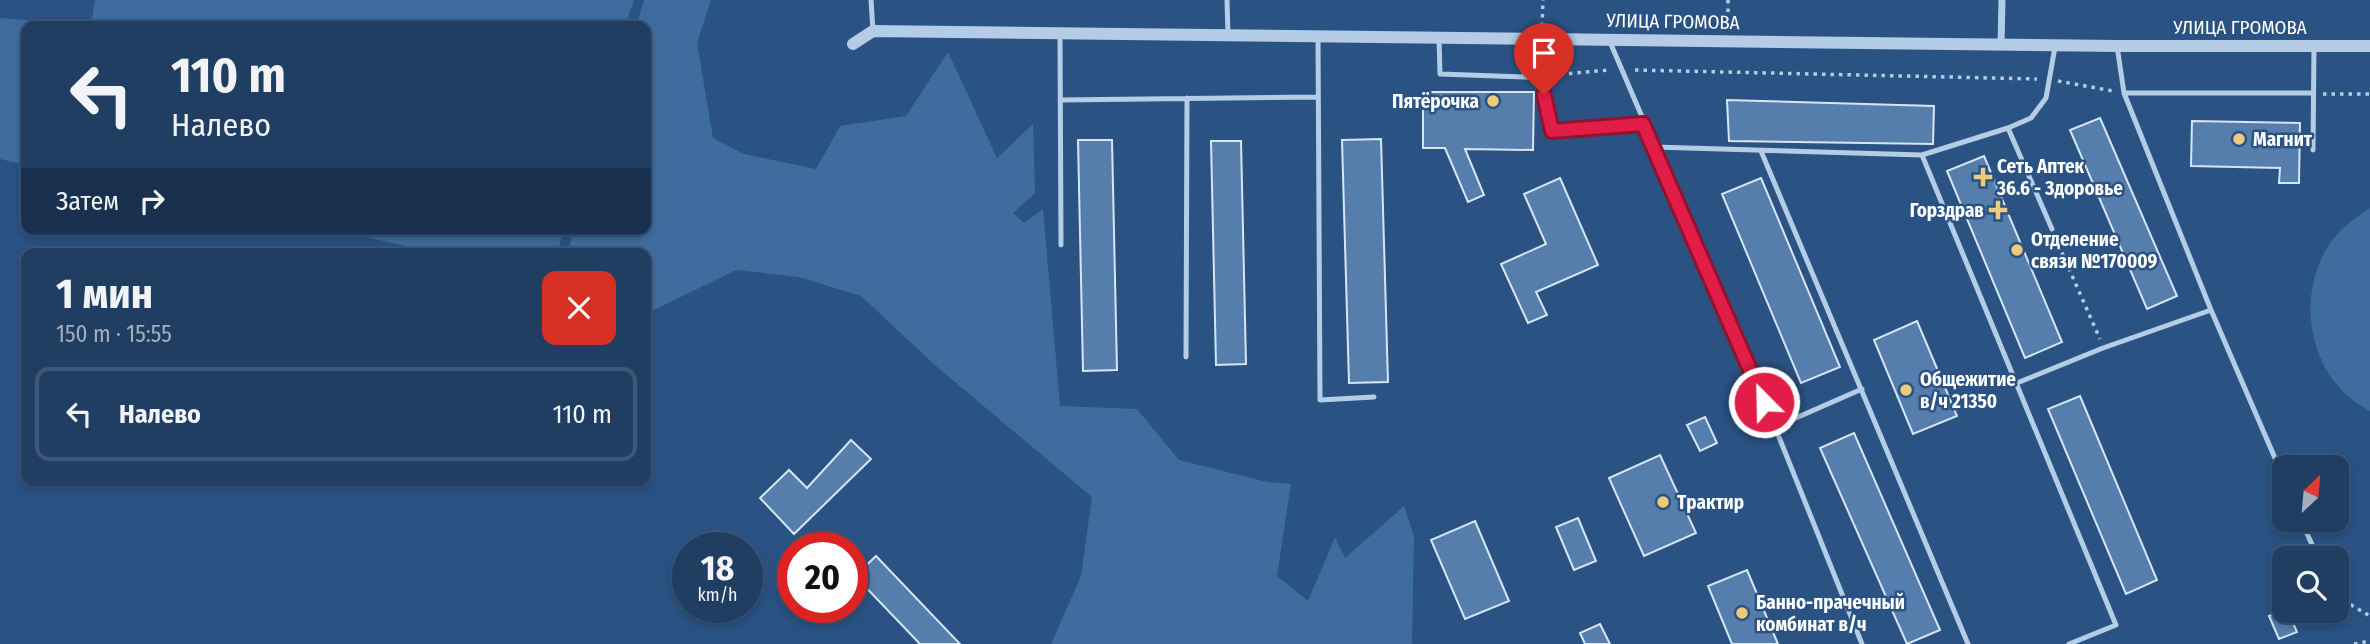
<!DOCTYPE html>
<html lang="ru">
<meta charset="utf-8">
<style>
:root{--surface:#203e62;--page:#2d496b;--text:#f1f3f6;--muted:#a2aebe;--line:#3d5777}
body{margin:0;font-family:"Fira Sans Condensed",sans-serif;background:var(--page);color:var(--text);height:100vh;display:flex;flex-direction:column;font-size:26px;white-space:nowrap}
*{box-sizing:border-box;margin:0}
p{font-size:23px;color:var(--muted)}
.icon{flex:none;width:38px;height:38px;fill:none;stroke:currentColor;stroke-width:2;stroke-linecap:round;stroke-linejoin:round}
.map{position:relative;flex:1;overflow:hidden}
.sheet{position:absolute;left:21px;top:248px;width:630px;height:238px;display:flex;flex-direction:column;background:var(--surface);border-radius:14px;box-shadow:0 4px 10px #0003,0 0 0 2px var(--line)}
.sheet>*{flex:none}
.banner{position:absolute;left:21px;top:21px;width:630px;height:214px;border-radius:14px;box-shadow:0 4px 10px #0003,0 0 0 2px var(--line);background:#203e62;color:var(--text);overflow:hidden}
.needle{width:46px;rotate:26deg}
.controls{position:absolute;left:2272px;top:455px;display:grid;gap:14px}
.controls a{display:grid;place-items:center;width:77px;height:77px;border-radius:14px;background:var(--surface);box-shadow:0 4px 10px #0003,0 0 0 2px var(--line);font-size:35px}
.speed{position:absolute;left:672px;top:532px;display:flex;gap:14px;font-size:35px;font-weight:700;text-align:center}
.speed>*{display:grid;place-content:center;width:91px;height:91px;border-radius:50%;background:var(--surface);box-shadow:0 4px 10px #0003,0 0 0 2px var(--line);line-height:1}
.speed small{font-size:18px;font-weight:400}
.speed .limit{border:10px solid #d22;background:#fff;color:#111}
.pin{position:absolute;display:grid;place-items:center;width:60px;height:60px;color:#fff;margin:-72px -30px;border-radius:50% 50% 50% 0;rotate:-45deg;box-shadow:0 0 7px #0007}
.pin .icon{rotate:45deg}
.me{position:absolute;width:77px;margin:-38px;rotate:337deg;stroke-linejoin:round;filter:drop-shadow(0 0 5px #0008)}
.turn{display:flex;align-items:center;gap:24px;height:147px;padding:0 35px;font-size:32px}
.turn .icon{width:91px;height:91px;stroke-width:2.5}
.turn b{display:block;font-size:49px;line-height:60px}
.then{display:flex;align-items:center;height:66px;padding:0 35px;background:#0003;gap:14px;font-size:26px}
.round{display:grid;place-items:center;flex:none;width:74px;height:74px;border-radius:14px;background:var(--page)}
.headline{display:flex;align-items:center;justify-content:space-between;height:119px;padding:0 35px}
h1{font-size:42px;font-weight:700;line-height:52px}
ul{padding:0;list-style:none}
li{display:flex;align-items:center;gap:21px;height:94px;margin:0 14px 10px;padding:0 21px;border:4px solid var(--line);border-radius:14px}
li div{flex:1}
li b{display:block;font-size:26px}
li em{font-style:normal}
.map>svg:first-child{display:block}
.green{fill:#3f6c9f}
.building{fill:#567eac;stroke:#d7e5f5;stroke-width:2}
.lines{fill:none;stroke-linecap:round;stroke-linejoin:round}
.path{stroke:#b4cce6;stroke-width:3.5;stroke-dasharray:3.5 5;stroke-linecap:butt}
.service{stroke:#b4cce6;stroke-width:5}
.minor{stroke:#b4cce6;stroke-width:7}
.tertiary{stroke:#b4cce6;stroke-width:12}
.route-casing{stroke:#92132f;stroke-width:18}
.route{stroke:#e11d48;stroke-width:12}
.poi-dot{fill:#edca7c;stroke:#2a5283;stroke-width:2.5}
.labels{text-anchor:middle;stroke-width:5;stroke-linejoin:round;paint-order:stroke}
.street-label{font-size:19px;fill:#fff;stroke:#2a5283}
.poi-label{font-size:19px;font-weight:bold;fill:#fff;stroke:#2a5283;text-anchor:start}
</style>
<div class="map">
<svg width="2370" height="644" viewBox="0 0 2370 644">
<rect width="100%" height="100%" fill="#2a5283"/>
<path class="green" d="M 95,0 L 634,0 L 625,26 L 26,26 L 26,165 L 0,159 L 0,18 L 91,25 Z
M 644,0 L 711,0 L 697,43 L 713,138 L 744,154 L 816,169 L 840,126 L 906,116 L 948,52 L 997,158 L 1033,124 L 1035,193 L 1013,213 L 1024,223 L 1043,209 L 1060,406 L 1137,409 L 1179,460 L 1267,482 L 1291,484 L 1277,576 L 1308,601 L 1335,537 L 1345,558 L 1404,506 L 1414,536 L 1412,644 L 1051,644 L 1081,576 L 1092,497 L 937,367 L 861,296 L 799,277 L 736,270 L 646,314 L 646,254 L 567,254 L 574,229 L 646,229 L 646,26 L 636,26 Z
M 2370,208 L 2370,411 C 2307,380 2293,293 2333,239 C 2343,226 2357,217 2370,208 Z
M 328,229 L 564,229 L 557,254 L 443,254 Z"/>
<path class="building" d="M 1423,92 L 1534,92 L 1533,150 L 1465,149 L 1484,195 L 1468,202 L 1445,148 L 1423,148 Z
M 1727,100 L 1934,106 L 1933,144 L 1729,141 Z
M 2100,118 L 2177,296 L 2147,309 L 2070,130 Z
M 2192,121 L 2300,123 L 2299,183 L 2279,183 L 2280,168 L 2191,166 Z
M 1381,139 L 1388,382 L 1349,383 L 1342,140 Z
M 1078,140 L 1112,140 L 1117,370 L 1083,371 Z
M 1211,141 L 1241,141 L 1246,364 L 1216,365 Z
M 1984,156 L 2062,342 L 2025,358 L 1947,171 Z
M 1560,178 L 1598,265 L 1536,292 L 1547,315 L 1528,323 L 1501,264 L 1546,244 L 1524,194 Z
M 1761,178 L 1840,367 L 1801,383 L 1722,194 Z
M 1917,321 L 1957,416 L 1913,434 L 1874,340 Z
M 2080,396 L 2157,580 L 2126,594 L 2048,409 Z
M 1705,417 L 1717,443 L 1700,451 L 1687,425 Z
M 1854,433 L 1940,630 L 1907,644 L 1820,448 Z
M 851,440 L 871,459 L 794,534 L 760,498 L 789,470 L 807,488 Z
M 1660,455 L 1696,533 L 1644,556 L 1609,478 Z
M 1578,518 L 1596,561 L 1574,570 L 1556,527 Z
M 1475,521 L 1509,601 L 1465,619 L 1431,540 Z
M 876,556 L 960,644 L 920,644 L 855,576 Z
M 1747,570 L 1778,644 L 1732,644 L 1708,586 Z
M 2284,610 L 2288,611 L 2297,632 L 2279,639 L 2269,616 Z
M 1600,624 L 1610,644 L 1585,644 L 1580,633 Z"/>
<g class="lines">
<path class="path" d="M 1728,0 L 1728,26
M 1542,26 L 1543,0
M 1635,70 L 2037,79
M 1552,75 L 1610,70
M 2058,81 L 2113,91
M 2323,94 L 2370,94
M 2055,237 L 2100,339
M 2336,596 L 2370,616
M 2354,644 L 2370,641"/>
<path class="service" d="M 871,0 L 873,31
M 1227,0 L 1228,35
M 1060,35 L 1061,245
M 1318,37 L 1320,400 L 1374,397
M 1439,37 L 1440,74 L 1524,77 L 1526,39
M 1610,42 L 1775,427 L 1862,644
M 2117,46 L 2124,93 L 2211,310 L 2284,479
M 2055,47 L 2046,98 L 2031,118 L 2008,128 L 1922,155 L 2116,625 L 2069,644
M 1524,77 L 1539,77 L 1552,131 L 1643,124
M 2124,93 L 2313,93
M 1060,100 L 1318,97
M 2008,128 L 2052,229
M 1654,147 L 1922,155
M 2313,150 L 2314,46
M 1761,151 L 1968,644
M 1186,357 L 1187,98
M 2017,383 L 2103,348 L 2211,310
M 1775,427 L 1862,389
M 2301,520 L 2318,558"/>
<path class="minor" d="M 2001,44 L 2002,0"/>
<path class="tertiary" d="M 853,44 L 873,31 L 2117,46 L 2370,46"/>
</g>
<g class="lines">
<defs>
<path id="route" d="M 1544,95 L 1552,131 L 1643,124 L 1764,402"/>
</defs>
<use href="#route" class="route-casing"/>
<use href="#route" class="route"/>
</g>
<g class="poi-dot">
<circle cx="1493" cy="101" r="7"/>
<circle cx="2239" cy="139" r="7"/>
<path d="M1979.5 166.5h7v7h7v7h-7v7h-7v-7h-7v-7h7z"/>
<path d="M1994.5 199.5h7v7h7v7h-7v7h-7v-7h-7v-7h7z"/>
<circle cx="2017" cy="250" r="7"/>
<circle cx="1906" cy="390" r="7"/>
<circle cx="1663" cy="502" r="7"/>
<circle cx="1742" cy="613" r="7"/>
</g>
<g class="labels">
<g class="street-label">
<text transform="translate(1673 21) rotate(1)" y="7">УЛИЦА ГРОМОВА</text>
<text x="2240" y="34">УЛИЦА ГРОМОВА</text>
</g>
<g class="poi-label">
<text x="1479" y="108" text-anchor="end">Пятёрочка</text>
<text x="2253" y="146">Магнит</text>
<text x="1997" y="173">Сеть Аптек<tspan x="1997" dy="22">36.6 - Здоровье</tspan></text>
<text x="1984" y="217" text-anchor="end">Горздрав</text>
<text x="2031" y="246">Отделение<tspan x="2031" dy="22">связи №170009</tspan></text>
<text x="1920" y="386">Общежитие<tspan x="1920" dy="22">в/ч 21350</tspan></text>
<text x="1677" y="509">Трактир</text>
<text x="1756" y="609">Банно-прачечный<tspan x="1756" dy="22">комбинат в/ч</tspan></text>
</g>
</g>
</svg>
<div class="controls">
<a><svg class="needle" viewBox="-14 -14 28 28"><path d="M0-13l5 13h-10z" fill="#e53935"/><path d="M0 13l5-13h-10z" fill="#a2aebe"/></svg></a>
<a><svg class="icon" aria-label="search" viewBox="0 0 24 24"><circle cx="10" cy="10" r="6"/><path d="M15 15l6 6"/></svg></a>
</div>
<div class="speed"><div>18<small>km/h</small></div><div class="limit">20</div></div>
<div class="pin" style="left:1544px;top:95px;background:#d93025"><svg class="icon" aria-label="arrive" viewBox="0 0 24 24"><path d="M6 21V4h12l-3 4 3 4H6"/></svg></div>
<svg class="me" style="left:1764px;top:402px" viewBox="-20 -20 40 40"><circle r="17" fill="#e11d48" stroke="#fff" stroke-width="3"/><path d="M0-11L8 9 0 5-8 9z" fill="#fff"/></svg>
<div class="banner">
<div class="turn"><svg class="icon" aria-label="left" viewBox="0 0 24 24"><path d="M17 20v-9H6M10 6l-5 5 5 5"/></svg><div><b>110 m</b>Налево</div></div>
<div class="then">Затем<svg class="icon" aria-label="right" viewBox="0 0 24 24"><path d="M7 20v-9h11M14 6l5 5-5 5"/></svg></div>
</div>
<section class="sheet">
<div class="headline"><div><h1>1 мин</h1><p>150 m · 15:55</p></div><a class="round" style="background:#d93025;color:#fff"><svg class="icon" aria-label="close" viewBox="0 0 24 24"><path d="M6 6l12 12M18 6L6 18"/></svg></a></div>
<ul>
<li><svg class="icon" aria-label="left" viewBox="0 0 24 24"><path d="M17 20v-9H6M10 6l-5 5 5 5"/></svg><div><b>Налево</b></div><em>110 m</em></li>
</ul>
</section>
</div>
